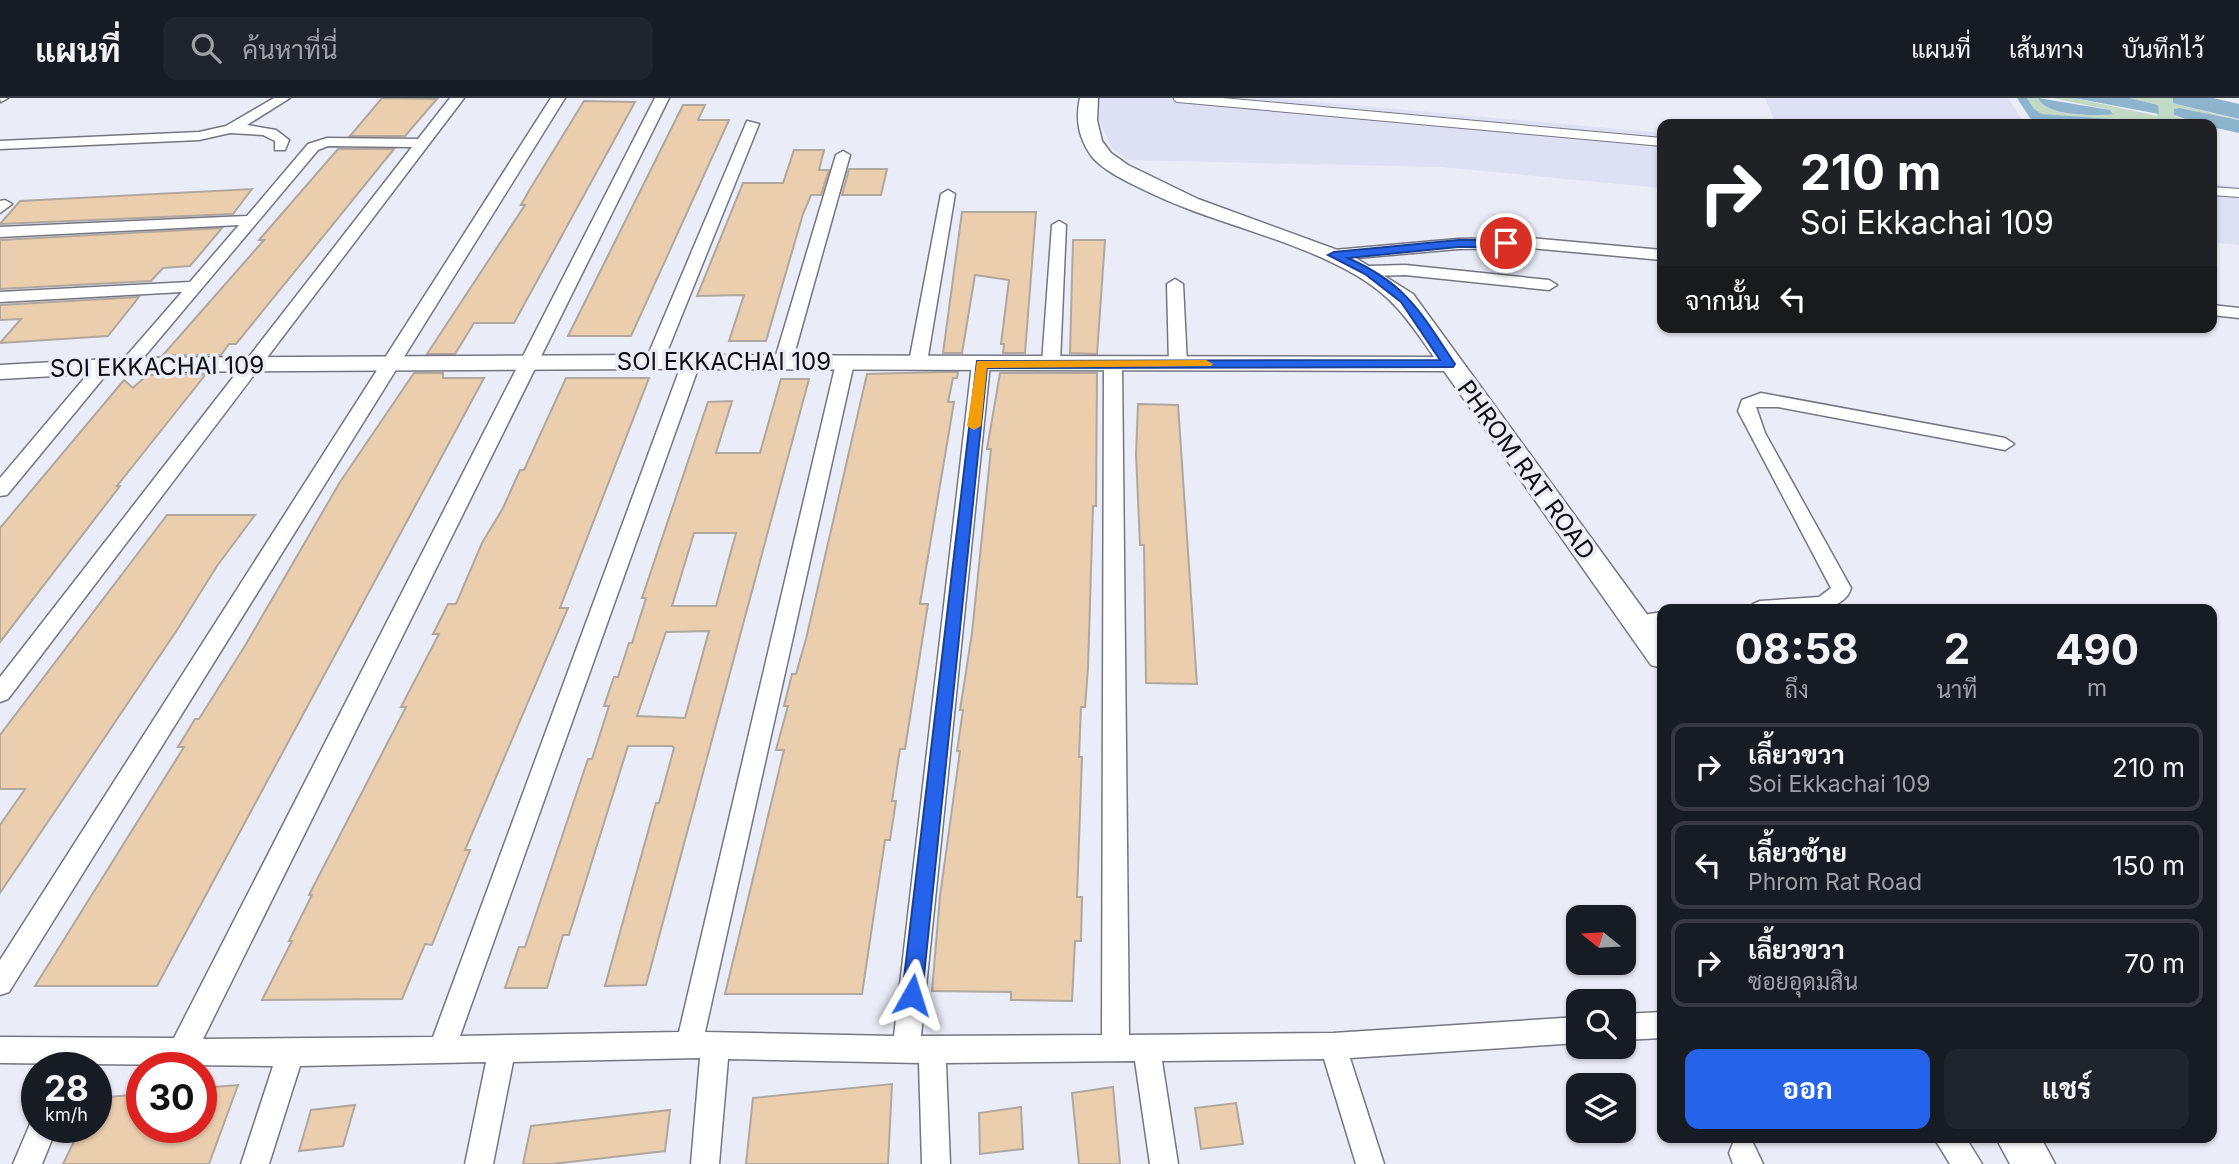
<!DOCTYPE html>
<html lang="th">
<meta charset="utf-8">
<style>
:root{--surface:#171b24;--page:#20242c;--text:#f1f3f6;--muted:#9ea1a6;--line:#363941;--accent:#2563eb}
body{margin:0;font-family:Inter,Sarabun,sans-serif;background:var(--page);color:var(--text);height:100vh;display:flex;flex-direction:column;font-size:26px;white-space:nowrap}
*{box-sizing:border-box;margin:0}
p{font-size:23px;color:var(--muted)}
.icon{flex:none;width:38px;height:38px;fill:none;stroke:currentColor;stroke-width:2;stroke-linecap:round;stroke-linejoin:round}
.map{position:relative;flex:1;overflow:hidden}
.panel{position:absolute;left:1657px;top:506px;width:560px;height:539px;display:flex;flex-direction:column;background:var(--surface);border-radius:14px;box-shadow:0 2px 5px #0004}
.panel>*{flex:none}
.guide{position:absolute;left:1657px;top:21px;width:560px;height:214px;border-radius:14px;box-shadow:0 2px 5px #0004;background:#202124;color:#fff;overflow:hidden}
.needle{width:46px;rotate:288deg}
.buttons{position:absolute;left:1566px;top:807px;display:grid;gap:14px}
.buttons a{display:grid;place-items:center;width:70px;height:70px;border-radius:14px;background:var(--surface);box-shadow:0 2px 5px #0004;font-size:35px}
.speed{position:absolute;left:21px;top:954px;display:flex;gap:14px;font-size:35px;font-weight:700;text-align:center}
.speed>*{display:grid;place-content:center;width:91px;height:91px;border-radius:50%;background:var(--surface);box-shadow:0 2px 5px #0004;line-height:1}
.speed small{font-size:18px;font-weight:400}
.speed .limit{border:10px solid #d22;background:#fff;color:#111}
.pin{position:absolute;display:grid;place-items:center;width:60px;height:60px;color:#fff;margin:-30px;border:4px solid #fff;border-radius:50%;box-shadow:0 2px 7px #0007}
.me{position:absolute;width:77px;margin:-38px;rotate:6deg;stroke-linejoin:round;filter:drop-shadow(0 0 5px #0008)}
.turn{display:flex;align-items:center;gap:24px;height:147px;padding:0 28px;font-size:32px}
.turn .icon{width:91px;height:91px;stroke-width:2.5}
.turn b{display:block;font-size:49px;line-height:60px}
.then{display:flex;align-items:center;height:66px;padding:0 28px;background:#0003;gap:14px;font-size:26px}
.eta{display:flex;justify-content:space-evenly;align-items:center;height:119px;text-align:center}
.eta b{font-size:42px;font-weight:700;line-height:49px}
.button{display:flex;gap:14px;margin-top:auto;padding:14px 28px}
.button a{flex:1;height:80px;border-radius:14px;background:var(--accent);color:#fff;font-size:28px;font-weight:700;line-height:80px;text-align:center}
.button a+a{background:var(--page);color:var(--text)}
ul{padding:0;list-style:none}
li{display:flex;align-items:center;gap:21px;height:88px;margin:0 14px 10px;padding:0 14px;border:4px solid var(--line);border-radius:14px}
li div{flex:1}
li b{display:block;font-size:26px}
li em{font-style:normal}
header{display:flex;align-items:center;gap:42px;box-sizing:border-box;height:98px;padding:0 35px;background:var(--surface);border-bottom:2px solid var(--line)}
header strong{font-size:33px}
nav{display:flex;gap:38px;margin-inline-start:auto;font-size:24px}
.search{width:490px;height:63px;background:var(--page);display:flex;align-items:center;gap:18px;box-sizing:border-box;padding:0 24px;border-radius:14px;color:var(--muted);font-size:26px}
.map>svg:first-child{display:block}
.built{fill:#dee0f3}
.green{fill:#c1dac5}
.water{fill:#8eb3cc}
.building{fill:#eaceae;stroke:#b0a79e;stroke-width:2;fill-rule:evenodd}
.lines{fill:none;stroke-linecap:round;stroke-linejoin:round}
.lane-casing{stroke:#757681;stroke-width:10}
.street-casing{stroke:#757681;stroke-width:3}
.secondary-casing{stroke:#757681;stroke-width:3}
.lane{stroke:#fff;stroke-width:8}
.street{fill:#fff;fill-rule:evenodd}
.secondary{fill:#fff;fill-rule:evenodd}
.route{fill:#2563eb;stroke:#184099;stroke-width:2}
.slow{fill:#f59e0b}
.labels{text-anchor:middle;stroke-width:7;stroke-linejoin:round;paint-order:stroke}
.street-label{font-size:24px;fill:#0f0f13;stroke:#eaecf7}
</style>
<header>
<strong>แผนที่</strong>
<div class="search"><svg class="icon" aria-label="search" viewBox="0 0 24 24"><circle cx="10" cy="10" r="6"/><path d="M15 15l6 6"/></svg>ค้นหาที่นี่</div>
<nav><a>แผนที่</a><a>เส้นทาง</a><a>บันทึกไว้</a></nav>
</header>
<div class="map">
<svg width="2239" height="1066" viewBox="0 0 2239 1066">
<rect width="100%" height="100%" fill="#eaecf7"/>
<path class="built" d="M 1099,0 L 1274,0 L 1662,35 L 1662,90 L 1441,69 L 1128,62 L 1112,50 L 1099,22 Z
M 1765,0 L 2008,0 L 2025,26 L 1776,26 Z
M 2212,86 L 2239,89 L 2239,147 L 2212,144 Z"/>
<path class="green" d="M 2027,0 L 2038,0 C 2047,19 2094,19 2113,15 L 2110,12 L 2053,0 L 2074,0 L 2157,18 L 2158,7 L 2129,0 L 2173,0 L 2173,5 L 2180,7 L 2239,22 L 2179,10 L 2174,11 L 2174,18 L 2199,26 L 2149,25 L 2042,16 L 2034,11 Z"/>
<path class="water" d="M 2017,0 L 2027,0 L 2034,11 L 2042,16 L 2178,26 L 2044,26 L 2030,20 Z
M 2038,0 L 2110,12 L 2113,16 C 2095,18 2047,19 2038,0 Z
M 2074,0 L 2129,0 L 2158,7 L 2159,16 Z
M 2173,0 L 2213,0 L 2239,6 L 2239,21 L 2180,7 L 2173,5 Z
M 2179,10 L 2239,22 L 2239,35 L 2212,29 L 2212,26 L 2199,26 L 2174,17 L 2174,11 Z"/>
<path class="building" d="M 382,0 L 437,1 L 405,38 L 350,38 Z
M 584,3 L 635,4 L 514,225 L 474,225 L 455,256 L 427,256 L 525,107 L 521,107 L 530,91 Z
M 683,7 L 705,7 L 698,22 L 729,22 L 631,238 L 568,238 Z
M 338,51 L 394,51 L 236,246 L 229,246 L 221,257 L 163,257 L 264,142 L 259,142 Z
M 794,52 L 824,52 L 819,72 L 829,72 L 821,97 L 811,97 L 803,116 L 766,243 L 729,243 L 744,197 L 697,198 L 743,85 L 783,85 Z
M 849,71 L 887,71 L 881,97 L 842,97 Z
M 252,91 L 233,116 L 0,126 L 20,103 Z
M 962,114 L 1036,114 L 1025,255 L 1003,255 L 1004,246 L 1001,246 L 1009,182 L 975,177 L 962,255 L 943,255 Z
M 222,130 L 190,168 L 163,170 L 151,183 L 0,191 L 0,142 Z
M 1073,142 L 1105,142 L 1097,256 L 1070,255 Z
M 139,199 L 108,238 L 0,245 L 21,221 L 0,222 L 0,207 Z
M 941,274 L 958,274 L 957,280 L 953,280 L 948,304 L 954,304 L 920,506 L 928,506 L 905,651 L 900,651 L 892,703 L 896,703 L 890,742 L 885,742 L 862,896 L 725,896 L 784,652 L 776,652 L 788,608 L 784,608 L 792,576 L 796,576 L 806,541 L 867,276 Z
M 414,275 L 443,275 L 443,280 L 484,280 L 157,888 L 35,888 L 184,649 L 178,649 L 195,621 L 199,621 L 246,546 L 340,384 Z
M 1000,275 L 1097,275 L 1096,408 L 1093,408 L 1088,570 L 1085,609 L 1081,609 L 1079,659 L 1082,659 L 1077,799 L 1082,799 L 1081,843 L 1075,843 L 1072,903 L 1011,902 L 1011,894 L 932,893 L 940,798 L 960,653 L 957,653 L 963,612 L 960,612 L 972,535 L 991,351 L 987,351 Z
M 206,276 L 117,388 L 120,388 L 0,544 L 0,430 L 124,282 L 133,290 L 147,277 Z
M 566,280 L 649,280 L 560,510 L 568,510 L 465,752 L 470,752 L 432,847 L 425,846 L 402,901 L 262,902 L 292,843 L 289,843 L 312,797 L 309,797 L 406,609 L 401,609 L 439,536 L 433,536 L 448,506 L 456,506 L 482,445 L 503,410 L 520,372 L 524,372 Z
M 781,281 L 809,281 L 646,887 L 605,888 L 656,705 L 659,705 L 674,650 L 672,648 L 628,648 L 569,837 L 563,837 L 547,890 L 505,890 L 519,849 L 525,849 L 588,661 L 592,661 L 609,608 L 604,608 L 614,579 L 618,579 L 629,545 L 632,545 L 646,500 L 642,500 L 708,304 L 732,303 L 716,355 L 760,355 ZM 694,435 L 736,435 L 716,508 L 672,508 ZM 709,533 L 685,620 L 637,618 L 666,534 Z
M 1138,306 L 1178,307 L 1197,586 L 1146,585 L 1144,447 L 1140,447 L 1136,356 Z
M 167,417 L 255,417 L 217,468 L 177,532 L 0,795 L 0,727 L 25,691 L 0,691 L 0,637 Z
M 892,986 L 888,1066 L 746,1066 L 753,1000 Z
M 238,987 L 209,1066 L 63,1066 L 81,1029 L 96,1029 L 96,1000 L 142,996 L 142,1029 L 201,1029 L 201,990 Z
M 1113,989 L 1120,1066 L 1079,1066 L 1072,995 Z
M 1236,1005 L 1243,1046 L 1201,1051 L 1195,1010 Z
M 355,1007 L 343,1048 L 299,1053 L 311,1012 Z
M 1021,1009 L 1023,1051 L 980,1056 L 979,1015 Z
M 670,1012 L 665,1053 L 552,1066 L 523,1066 L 531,1028 Z"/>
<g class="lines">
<defs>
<path id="lane" d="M 1178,0 L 1662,44
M 2212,93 L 2239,95"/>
<path id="street" d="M 0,0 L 8,0 L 1,4 Z
M 274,0 L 290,0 L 247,27 L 276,32 L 289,42 L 285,52 L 275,52 L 275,43 L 263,37 L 230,35 L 199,42 L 0,51 L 0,43 L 199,34 L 226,28 Z
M 450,0 L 464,0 L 8,601 L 0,604 L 0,579 L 412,49 L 328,48 L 318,52 L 134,271 L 122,271 L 119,267 L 122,263 L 182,194 L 0,204 L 0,194 L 190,184 L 239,127 L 0,139 L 0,129 L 247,118 L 308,46 L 327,40 L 418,41 Z
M 551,0 L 565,0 L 9,894 L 0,897 L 0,862 Z
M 655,0 L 669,0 L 203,941 L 433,939 L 682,265 L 691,260 L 700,265 L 460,938 L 679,934 L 836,265 L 845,260 L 854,265 L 705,934 L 894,938 L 972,266 L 981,261 L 990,266 L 921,938 L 1102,937 L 1104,266 L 1113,261 L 1122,266 L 1129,937 L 1333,935 L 1578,919 L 1578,945 L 1350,960 L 1384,1066 L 1356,1066 L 1324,961 L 1162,963 L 1178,1066 L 1150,1066 L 1135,963 L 946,965 L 950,1066 L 922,1066 L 919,965 L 728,961 L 719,1066 L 691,1066 L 700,960 L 513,964 L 493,1066 L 465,1066 L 486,964 L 300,968 L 269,1066 L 241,1066 L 273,968 L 0,965 L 0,939 L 174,940 Z
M 747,23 L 759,26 L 663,264 L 654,269 L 648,268 L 645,264 Z
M 843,53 L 850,57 L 792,264 L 783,269 L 777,268 L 774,264 L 836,57 Z
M 948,92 L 955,96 L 927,264 L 918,269 L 909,264 L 941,96 Z
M 5,102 L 12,106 L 0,115 L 0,103 Z
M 1059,123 L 1066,127 L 1060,265 L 1051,270 L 1042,265 L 1052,127 Z
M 1530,140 L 1662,152 L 1662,162 L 1530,150 L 1458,151 L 1334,162 L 1326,157 L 1334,152 L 1458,141 Z
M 1405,167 L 1549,182 L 1557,187 L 1549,192 L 1405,177 L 1369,178 L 1361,173 L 1369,168 Z
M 1175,181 L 1183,186 L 1187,266 L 1178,271 L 1169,266 L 1167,186 Z
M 2212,207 L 2239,210 L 2239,220 L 2212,217 Z
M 104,263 L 113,268 L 110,272 L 7,397 L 0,398 L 0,380 L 98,264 Z
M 1761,295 L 2005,340 L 2014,346 L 2005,352 L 1778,309 L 1756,309 L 1765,335 L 1851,490 C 1842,522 1777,511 1750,511 L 1753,506 L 1760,503 L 1819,499 L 1831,490 L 1738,313 L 1742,302 Z
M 1662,514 L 1662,530 L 1638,533 L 1631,531 L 1628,525 L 1631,519 Z
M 1662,914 L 1662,940 L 1624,942 L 1624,916 Z
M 37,1017 L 37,1029 L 57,1029 L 42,1066 L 13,1066 L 33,1019 Z
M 1934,1040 L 1966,1040 L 1982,1066 L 1950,1066 Z
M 1743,1041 L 1753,1045 L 1763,1066 L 1733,1066 L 1729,1055 L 1733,1045 Z"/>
<path id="secondary" d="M 1080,0 L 1098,0 L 1097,22 L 1102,43 L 1111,55 L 1128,67 L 1198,101 L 1351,157 L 1413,196 L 1662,537 L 1662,570 L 1651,567 L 1444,273 L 654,271 L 128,274 L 0,281 L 0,267 L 128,260 L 654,257 L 1434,259 C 1408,222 1394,199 1354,176 C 1290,139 1210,125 1142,91 C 1126,83 1106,74 1093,60 C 1079,42 1075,22 1080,0 Z
M 1996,1040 L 2041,1040 L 2055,1066 L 2010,1066 Z"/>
</defs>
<use href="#lane" class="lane-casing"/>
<use href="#street" class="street-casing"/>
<use href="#secondary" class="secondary-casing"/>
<use href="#lane" class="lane"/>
<use href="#street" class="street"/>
<use href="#secondary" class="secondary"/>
</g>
<path class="route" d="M 1458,142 L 1506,142 L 1511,145 L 1506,149 L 1458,149 L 1348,160 C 1407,186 1421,215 1455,266 L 1453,269 L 987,270 L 922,897 L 919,903 L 912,906 L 905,903 L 902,897 L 977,263 L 1440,262 L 1401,204 L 1365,176 L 1328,157 L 1334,154 Z"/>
<path class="slow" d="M 1206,262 L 1213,266 L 1211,268 L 987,270 L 981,328 L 974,332 L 967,328 L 977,263 Z"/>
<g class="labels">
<g class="street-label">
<text x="724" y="272">SOI EKKACHAI 109</text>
<text transform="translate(157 269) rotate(-1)" y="8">SOI EKKACHAI 109</text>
<text transform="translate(1526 372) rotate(54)" y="8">PHROM RAT ROAD</text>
</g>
</g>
</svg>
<div class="buttons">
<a><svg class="needle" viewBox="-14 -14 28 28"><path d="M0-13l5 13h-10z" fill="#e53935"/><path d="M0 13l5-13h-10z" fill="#9ea1a6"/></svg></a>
<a><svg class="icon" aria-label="search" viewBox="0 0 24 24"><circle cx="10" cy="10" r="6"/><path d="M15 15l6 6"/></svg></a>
<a><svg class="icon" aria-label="layers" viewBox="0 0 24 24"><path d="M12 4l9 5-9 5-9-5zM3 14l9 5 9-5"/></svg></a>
</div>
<div class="speed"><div>28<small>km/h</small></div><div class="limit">30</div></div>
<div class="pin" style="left:1506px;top:145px;background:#d93025"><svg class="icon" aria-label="arrive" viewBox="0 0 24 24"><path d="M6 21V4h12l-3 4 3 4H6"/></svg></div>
<svg class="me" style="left:912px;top:897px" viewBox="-20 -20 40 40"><path d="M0-17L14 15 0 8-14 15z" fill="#2563eb" stroke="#fff" stroke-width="4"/></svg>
<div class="guide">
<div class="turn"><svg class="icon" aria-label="right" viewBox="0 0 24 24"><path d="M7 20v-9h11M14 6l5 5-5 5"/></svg><div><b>210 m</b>Soi Ekkachai 109</div></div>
<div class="then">จากนั้น<svg class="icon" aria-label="left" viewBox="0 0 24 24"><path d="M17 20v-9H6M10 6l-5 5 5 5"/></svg></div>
</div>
<section class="panel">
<div class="eta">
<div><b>08:58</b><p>ถึง</p></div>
<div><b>2</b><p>นาที</p></div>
<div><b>490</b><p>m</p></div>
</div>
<ul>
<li><svg class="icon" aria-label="right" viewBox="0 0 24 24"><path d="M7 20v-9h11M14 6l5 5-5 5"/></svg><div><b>เลี้ยวขวา</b><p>Soi Ekkachai 109</p></div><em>210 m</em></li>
<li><svg class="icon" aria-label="left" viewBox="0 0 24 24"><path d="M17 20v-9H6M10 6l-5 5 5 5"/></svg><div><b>เลี้ยวซ้าย</b><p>Phrom Rat Road</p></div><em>150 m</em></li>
<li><svg class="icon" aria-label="right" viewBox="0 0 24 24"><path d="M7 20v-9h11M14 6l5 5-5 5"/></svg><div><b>เลี้ยวขวา</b><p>ซอยอุดมสิน</p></div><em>70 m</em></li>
</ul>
<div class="button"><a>ออก</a><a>แชร์</a></div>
</section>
</div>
